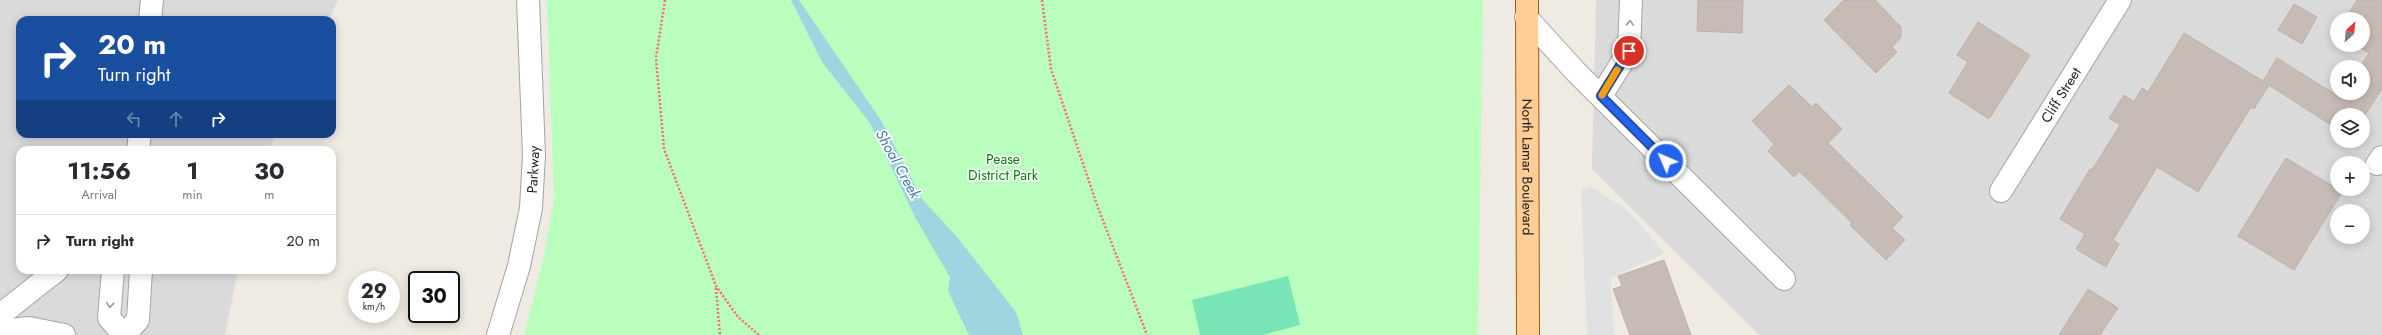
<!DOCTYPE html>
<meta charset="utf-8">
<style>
:root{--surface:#fff;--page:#f2f2f3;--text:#2b2b33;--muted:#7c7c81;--line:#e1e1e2}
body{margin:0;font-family:Jost,sans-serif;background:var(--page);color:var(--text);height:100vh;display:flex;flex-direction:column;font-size:15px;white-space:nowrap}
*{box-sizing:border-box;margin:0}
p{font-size:13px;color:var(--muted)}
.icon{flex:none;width:22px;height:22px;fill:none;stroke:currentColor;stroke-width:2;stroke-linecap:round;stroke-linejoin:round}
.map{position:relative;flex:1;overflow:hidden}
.sheet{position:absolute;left:16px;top:146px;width:320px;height:128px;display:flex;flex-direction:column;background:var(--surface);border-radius:12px;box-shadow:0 2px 10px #0003}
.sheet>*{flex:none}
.guide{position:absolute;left:16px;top:16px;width:320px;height:122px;border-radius:12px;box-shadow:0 2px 10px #0003;background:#1a4fa0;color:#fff;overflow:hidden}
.needle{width:26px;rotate:27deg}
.fabs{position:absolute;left:2330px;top:12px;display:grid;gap:8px}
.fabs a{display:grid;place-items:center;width:40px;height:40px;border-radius:50%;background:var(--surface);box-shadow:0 2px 10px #0003;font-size:20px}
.speed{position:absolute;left:348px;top:271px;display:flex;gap:8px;font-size:20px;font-weight:700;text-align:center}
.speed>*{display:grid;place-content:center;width:52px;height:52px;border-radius:50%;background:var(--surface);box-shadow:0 2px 10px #0003;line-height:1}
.speed small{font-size:10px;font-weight:400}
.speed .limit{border:2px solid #111;border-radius:6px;background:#fff;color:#111}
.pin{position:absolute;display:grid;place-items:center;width:34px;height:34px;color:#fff;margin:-17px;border:2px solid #fff;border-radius:50%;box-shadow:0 1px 4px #0007}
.me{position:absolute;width:44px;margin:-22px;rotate:315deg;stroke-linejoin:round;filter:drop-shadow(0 0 3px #0008)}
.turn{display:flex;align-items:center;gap:14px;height:84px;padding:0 16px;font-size:18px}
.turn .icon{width:52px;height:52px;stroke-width:2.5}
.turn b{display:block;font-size:28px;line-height:34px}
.lanes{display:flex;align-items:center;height:38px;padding:0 16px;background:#0003;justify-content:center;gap:20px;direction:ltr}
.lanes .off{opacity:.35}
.eta{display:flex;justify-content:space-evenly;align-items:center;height:68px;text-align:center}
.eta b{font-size:24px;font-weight:700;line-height:28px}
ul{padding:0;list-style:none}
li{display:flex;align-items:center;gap:12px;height:52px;padding:0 16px;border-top:1px solid var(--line)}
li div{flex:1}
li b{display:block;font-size:15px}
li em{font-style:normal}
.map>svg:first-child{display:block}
.residential{fill:#dbdada;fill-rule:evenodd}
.park{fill:#bafebd}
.pitch{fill:#79e5b7}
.parking{fill:#e1e1e1}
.water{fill:#9ed5e1}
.building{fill:#c7bcb5;stroke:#c2afa3}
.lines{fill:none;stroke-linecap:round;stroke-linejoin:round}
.minor-casing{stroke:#a4a4a4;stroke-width:24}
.major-casing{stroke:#965e00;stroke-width:24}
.path{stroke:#ff6c63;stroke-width:2.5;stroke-dasharray:2 2;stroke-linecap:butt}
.minor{stroke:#fff;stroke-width:22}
.major{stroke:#ffce97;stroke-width:22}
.oneway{stroke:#999}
.route-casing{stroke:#184099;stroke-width:10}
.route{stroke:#2563eb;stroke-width:7}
.slow{stroke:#f59e0b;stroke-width:7}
.labels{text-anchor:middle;stroke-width:3.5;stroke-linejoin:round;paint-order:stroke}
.street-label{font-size:14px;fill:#1d1d1d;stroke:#fff}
.park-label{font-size:14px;fill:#028407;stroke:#fff}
.water-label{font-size:15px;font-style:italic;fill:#407aac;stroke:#fff}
</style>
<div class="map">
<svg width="2382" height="335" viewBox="0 0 2382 335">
<rect width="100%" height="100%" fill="#efeae2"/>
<path class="residential" d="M 0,0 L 338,0 L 329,20 L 20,20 L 20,134 L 276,134 L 269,150 L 20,150 L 20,270 L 238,270 L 225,335 L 0,335 Z
M 1596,0 L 2382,0 L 2382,335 L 1759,335 L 1592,169 ZM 2337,19 L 2363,19 L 2363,45 L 2337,45 ZM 2337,67 L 2363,67 L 2363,93 L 2337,93 ZM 2337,115 L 2363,115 L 2363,141 L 2337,141 ZM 2337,163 L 2363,163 L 2363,189 L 2337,189 ZM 2337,211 L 2363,211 L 2363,237 L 2337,237 Z"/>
<path class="park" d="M 547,0 L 1483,0 L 1478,335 L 524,335 L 543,260 L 554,199 Z"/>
<path class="pitch" d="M 1288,276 L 1300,325 L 1263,335 L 1200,335 L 1192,300 Z"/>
<path class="parking" d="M 1590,186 L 1626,209 L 1665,253 L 1611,278 L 1614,335 L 1587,335 L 1581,190 Z"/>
<path class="water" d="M 791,0 L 799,0 L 882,122 L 922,199 L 957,237 L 1016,312 L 1023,335 L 969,335 L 948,291 L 950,277 L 915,217 L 870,123 L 822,62 Z"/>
<path class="building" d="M 1698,0 L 1743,0 L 1742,33 L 1697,31 Z
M 1844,0 L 1875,0 L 1901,27 L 1901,37 L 1892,47 L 1897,52 L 1876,73 L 1824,20 Z
M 2357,0 L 2382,0 L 2382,89 L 2363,118 L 2363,115 L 2337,115 L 2337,129 L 2269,85 L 2254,109 L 2251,107 L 2198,192 L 2157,167 L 2113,240 L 2119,244 L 2106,267 L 2076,249 L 2085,234 L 2060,219 L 2090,169 L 2092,170 L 2120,125 L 2109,118 L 2124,95 L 2134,102 L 2142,88 L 2148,92 L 2184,33 L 2263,81 L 2277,58 L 2341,98 L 2344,93 L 2363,93 L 2363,67 L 2360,67 L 2369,53 L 2356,45 L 2363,45 L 2363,19 L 2345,19 Z
M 2294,4 L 2317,17 L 2302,44 L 2278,30 Z
M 1978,22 L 2030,55 L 1989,119 L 1949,93 L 1968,62 L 1957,55 Z
M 1789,85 L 1812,107 L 1816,103 L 1842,129 L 1828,143 L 1903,217 L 1892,228 L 1905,240 L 1886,260 L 1850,225 L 1852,223 L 1799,171 L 1794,177 L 1768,151 L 1774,144 L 1752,121 Z
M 2286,158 L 2342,192 L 2294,270 L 2238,236 Z
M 1664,260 L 1691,335 L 1630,335 L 1613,289 L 1622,286 L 1618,276 Z
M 2088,289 L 2118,308 L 2100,335 L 2059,335 Z"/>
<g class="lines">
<defs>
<g id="minor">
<path d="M 1526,17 L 1576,72 L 1784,279"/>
<path d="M 150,20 L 152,0"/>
<path d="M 1601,96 L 1629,51 L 1631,0"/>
<path d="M 138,150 L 140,134"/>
<path d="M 2377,164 L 2382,157"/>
<path id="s1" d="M 2001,191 L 2120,0"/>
<path d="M 113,270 L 109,318 L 124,335"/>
<path d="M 0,315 L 57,270"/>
<path d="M 0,331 L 29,328 L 64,335"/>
<path d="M 124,335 L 138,320 L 141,270"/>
<path id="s2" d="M 498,335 L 519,266 L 531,208 L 534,155 L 528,0"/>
</g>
<g id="major">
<path id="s3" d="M 1527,0 L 1528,335"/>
</g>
</defs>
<use href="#minor" class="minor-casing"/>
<use href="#major" class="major-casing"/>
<path class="path" d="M 665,0 L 656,58 L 664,149 L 716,286 L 738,317 L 759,335
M 1042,0 L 1051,69 L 1097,205 L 1147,335
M 716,288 L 720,335"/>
<use href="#minor" class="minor"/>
<use href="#major" class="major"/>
</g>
<defs><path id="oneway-chevron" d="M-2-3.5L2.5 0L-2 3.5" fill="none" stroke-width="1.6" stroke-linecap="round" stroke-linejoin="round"/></defs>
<g class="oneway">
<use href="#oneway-chevron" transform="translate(1630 23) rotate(-88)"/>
<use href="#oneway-chevron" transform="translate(110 305) rotate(96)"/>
</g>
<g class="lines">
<defs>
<path id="route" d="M 1629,51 L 1601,96 L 1666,161"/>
</defs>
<use href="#route" class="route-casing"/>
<use href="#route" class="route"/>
<path class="slow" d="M 1602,95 L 1617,70"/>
</g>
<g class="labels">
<g class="street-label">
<text dy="5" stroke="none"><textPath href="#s1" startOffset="113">Cliff Street</textPath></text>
<text dy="5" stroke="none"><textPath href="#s3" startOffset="167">North Lamar Boulevard</textPath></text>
<text dy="5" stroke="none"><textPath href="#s2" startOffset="170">Parkway</textPath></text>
</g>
<g class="park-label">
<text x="1003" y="164">Pease<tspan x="1003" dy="16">District Park</tspan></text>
</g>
<g class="water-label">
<text transform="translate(898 164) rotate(61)" y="5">Shoal Creek</text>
</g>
</g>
</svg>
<div class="fabs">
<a><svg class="needle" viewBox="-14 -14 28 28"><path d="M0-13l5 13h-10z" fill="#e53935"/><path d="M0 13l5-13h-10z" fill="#7c7c81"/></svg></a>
<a><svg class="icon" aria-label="sound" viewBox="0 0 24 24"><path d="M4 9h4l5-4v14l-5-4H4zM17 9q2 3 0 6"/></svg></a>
<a><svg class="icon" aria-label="layers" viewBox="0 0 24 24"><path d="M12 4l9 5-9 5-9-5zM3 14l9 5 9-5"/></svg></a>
<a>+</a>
<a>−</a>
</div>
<div class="speed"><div>29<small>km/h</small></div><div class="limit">30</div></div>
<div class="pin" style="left:1629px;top:51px;background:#d93025"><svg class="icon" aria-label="arrive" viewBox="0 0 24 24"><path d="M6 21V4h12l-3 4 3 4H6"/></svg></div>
<svg class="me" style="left:1666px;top:161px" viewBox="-20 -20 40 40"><circle r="17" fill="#2563eb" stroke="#fff" stroke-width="3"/><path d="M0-11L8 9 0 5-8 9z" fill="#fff"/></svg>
<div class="guide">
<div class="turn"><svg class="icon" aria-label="right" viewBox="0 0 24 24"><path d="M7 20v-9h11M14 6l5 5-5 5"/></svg><div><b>20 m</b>Turn right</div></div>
<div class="lanes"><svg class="icon off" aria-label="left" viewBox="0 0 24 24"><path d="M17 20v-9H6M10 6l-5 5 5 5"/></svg><svg class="icon off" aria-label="ahead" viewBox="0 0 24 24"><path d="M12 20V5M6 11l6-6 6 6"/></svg><svg class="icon" aria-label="right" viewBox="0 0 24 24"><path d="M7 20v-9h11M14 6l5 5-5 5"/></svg></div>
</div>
<section class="sheet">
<div class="eta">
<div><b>11:56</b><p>Arrival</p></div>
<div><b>1</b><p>min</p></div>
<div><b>30</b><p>m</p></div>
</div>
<ul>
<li><svg class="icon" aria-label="right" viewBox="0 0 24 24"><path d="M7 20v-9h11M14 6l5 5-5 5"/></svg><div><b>Turn right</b></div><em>20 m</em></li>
</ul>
</section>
</div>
